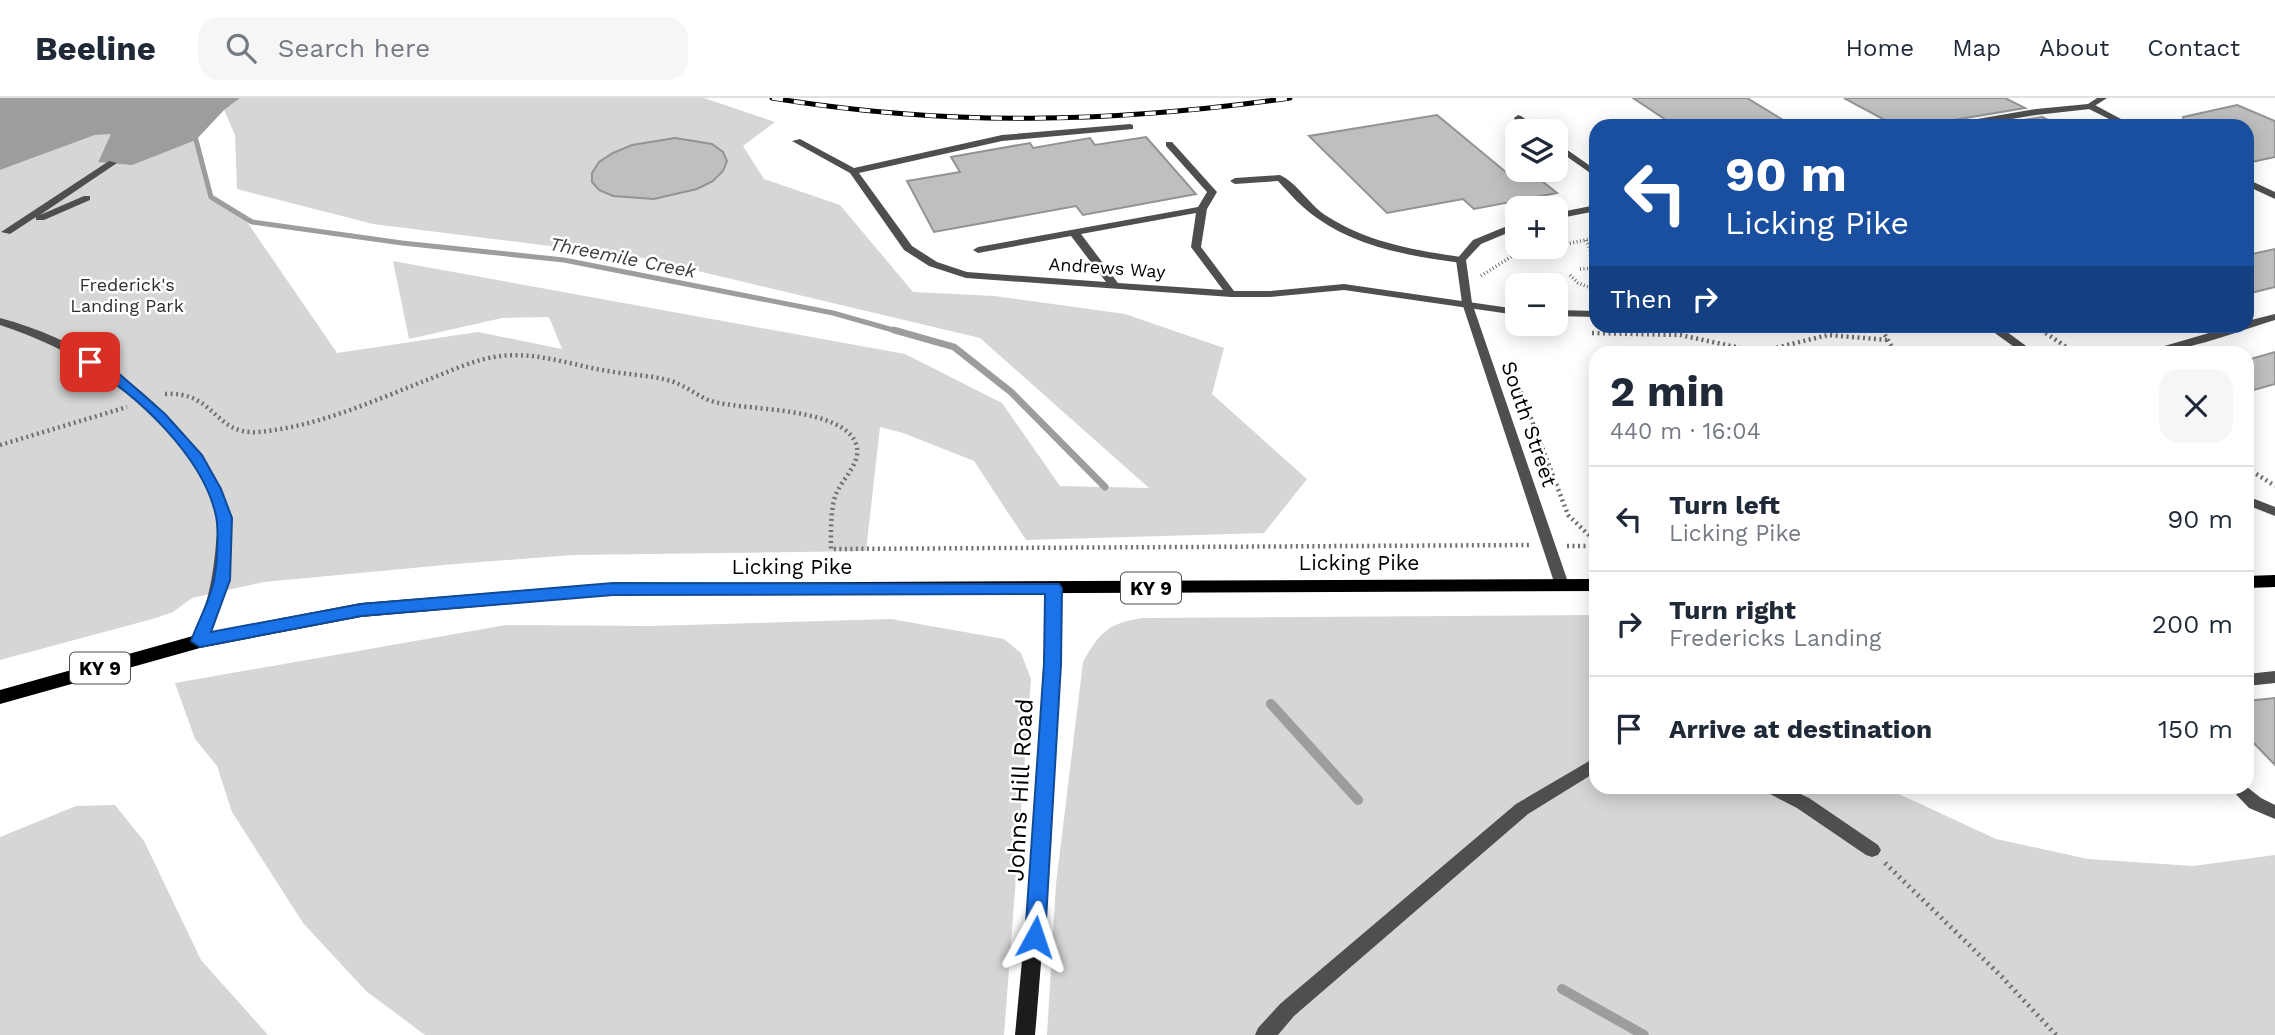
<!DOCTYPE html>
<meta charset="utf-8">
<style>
:root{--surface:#fff;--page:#f6f6f7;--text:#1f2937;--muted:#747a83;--line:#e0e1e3}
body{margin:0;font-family:"Work Sans",sans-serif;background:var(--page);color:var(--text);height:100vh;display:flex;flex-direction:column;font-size:26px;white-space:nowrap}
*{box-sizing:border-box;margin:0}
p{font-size:23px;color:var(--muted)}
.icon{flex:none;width:38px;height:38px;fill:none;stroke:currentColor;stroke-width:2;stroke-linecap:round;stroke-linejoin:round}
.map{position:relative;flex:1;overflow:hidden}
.sheet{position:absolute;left:1589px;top:248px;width:665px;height:448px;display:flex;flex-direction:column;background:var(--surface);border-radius:21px;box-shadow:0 4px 18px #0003}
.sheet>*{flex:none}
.hud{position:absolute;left:1589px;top:21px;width:665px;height:214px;border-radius:21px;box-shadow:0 4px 18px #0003;background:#1a4fa0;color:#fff;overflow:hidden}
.controls{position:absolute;left:1505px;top:21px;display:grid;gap:14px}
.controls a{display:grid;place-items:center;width:63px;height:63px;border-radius:14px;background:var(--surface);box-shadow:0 4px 18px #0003;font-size:35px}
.pin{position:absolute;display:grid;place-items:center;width:60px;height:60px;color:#fff;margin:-30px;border-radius:14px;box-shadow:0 4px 10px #0006}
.me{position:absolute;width:77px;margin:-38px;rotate:5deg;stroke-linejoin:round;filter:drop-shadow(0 0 5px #0008)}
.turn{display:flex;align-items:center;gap:24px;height:147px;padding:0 21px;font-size:32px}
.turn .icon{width:91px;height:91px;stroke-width:2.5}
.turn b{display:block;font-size:49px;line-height:60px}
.then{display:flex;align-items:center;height:66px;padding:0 21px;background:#0003;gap:14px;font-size:26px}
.round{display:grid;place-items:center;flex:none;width:74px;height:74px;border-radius:21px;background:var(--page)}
.summary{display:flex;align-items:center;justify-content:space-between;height:119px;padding:0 21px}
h1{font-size:42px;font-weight:700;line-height:52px}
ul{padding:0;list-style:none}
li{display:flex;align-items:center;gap:21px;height:105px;padding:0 21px;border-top:2px solid var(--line)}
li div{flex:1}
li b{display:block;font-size:26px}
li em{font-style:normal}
header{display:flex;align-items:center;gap:42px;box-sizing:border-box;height:98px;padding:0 35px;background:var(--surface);border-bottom:2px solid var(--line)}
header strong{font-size:33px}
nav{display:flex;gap:38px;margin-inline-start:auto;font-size:24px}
.search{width:490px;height:63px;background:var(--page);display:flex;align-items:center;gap:18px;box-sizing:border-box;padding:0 24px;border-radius:21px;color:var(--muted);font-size:26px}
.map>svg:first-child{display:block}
.green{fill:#d6d6d6}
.water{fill:#9d9d9d}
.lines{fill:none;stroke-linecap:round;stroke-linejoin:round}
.stream-far2{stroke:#9d9d9d;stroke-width:5}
.stream-far1{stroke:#9d9d9d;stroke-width:7}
.stream{stroke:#9d9d9d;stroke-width:10}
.building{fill:#bfbfbf;stroke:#939393;stroke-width:2}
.path-far2{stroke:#717171;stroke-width:3.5;stroke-dasharray:1 2.5;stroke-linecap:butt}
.path-far1{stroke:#717171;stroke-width:4.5;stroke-dasharray:2 3.5;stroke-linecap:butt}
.path{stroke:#717171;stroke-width:5;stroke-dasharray:2 4.5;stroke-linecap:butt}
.service{fill:#4f4f4f;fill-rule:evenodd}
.minor{fill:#4f4f4f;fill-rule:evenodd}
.secondary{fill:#1c1c1c;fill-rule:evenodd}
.primary{fill:#000;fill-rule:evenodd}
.rail-casing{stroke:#000;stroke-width:5}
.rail{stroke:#fff;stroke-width:3.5;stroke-dasharray:11;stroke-linecap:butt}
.route{fill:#1a73e8;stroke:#114b97;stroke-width:2}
.labels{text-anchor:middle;stroke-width:5;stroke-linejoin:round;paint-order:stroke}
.far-street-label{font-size:18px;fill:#000;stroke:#fff}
.far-park-label{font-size:18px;fill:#2d2d2d;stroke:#fff}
.far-water-label{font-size:19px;font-style:italic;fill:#3e3e3e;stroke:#fff}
.shield{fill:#fff;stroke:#4c4c4c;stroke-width:2}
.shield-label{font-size:19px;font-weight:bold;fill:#000}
.street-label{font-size:21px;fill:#000;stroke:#fff}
.near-street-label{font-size:24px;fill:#000;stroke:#fff}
</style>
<header>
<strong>Beeline</strong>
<div class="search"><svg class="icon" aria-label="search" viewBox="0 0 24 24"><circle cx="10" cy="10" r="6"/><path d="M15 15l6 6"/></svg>Search here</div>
<nav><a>Home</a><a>Map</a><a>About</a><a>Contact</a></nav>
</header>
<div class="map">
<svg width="2275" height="937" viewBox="0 0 2275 937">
<rect width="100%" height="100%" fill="#fff"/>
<path class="green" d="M 240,0 L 704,0 L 775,24 L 743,48 L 764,81 L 840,107 L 913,194 L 994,198 L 1125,216 L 1224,250 L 1212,296 L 1307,381 L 1264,435 L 1026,442 L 974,363 L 903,335 L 880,329 L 866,453 L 573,457 L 455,466 L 264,484 L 192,500 L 173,514 L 156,520 L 0,562 L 0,72 L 95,37 L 112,35 L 98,63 L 169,52 L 196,42 L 211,99 L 243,118 L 337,255 L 478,234 L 562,251 L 549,219 L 502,220 L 409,241 L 393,163 L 905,256 L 1002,305 L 1060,388 L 1149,390 L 980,240 L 639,159 L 373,126 L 237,91 L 235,37 L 224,12 Z
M 1596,517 L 1596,690 L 1886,690 L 1996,741 L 2088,761 L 2193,768 L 2275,757 L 2275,937 L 1047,937 L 1056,786 L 1083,564 C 1100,534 1108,525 1143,520 Z
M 891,521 L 1004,541 L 1021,555 L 1031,581 L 1004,937 L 425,937 L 366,893 L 303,825 L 232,714 L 217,668 L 195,641 L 175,585 L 506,527 L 651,528 Z
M 115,707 L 144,743 L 201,862 L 268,937 L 0,937 L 0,739 L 76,708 Z"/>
<path class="water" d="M 0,0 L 240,0 L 224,12 L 196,42 L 132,67 L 98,64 L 111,36 L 95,37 L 0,72 Z"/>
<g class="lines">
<path class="stream-far2" d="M 191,36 L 196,42 L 211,99 L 252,124 L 402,145 L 564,162 L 833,215 L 900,234"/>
<path class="stream-far1" d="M 894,232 L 954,249 L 1011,294 L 1105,389"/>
<path class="stream" d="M 1271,606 L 1358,702
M 1562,891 L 1644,937"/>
</g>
<path class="building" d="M 1633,0 L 1747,0 L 1793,28 L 1675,28 Z
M 1844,0 L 2005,0 L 2025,10 L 1954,22 L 1947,28 L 1896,28 Z
M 2237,7 L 2275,23 L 2275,59 L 2247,65 L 2247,28 L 2184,28 L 2183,19 Z
M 1437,17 L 1513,80 L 1533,76 L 1557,95 L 1474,111 L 1463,101 L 1387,115 L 1309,38 Z
M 2042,19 L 2060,28 L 1986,28 L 2036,20 Z
M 1146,39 L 1196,96 L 1083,117 L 1076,108 L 934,134 L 907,83 L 960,74 L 951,59 L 1030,45 L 1033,50 L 1090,40 L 1095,47 Z
M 675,40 L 712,46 L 723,54 L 727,63 L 723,73 L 713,83 L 697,91 L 654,101 L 613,98 L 599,92 L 592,84 L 592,75 L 599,64 L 613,55 L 632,47 Z
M 2275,151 L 2275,189 L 2247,196 L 2247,157 Z
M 2275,254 L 2275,286 L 2247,294 L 2247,262 Z
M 2275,600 L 2275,667 L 2247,638 L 2247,603 Z"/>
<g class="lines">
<path class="path-far2" d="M 1586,142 L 1596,166
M 1556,148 L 1596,140
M 1580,171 L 1596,170
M 1570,177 L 1578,185 L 1596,192
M 1481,178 L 1512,158 L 1550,149
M 1676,228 L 1679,234
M 1879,228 L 1883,234
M 2035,228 L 2044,234"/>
<path class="path-far1" d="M 1678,232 L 1680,237
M 1882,232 L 1896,256
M 2041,232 L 2077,256
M 1592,235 L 1680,237 L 1759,254 L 1828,237 L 1888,242
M 1511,268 L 1568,417 L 1596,444
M 165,296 C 216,293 213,337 258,334 C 315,329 372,304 424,283 C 447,275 470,263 494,259 C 533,252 570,267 608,273 C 629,277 651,277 671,283 C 688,288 701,302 719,305 C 750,312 844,310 856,346 C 863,365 840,382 835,399 C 830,415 831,434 831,451 L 1531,447
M 0,347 L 127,309
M 2247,370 L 2275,388
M 1567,448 L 1596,448"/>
<path class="path" d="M 1885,765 L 2002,879 L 2056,937"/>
<path class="service" d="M 2097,0 L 2107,0 L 2090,11 L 2036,17 L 1970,28 L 1950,28 L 1954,25 L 2036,11 L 2088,6 Z
M 1518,17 L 1521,18 L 1542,33 L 1531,33 L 1515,22 L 1514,20 Z
M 1130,26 L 1133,27 L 1133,31 L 1002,43 L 859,75 L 912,148 L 937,164 L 967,174 L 1106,184 L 1071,138 L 978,155 L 973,152 L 978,149 L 1198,109 L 1207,94 L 1166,48 L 1166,44 L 1172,44 L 1217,94 L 1207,111 L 1201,149 L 1234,193 L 1270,193 L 1344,186 L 1517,211 L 1517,217 L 1344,192 L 1270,199 L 1231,199 L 966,180 L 929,168 L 904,152 L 850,75 L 792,43 L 800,41 L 854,70 L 1002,37 ZM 1196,115 L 1191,149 L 1223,192 L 1118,185 L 1081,136 Z
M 1556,44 L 1596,72 L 1596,79 L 1556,51 Z
M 109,63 L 117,65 L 40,117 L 84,98 L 90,98 L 90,102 L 44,122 L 36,122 L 36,119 L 10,136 L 1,134 Z
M 1280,77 C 1297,85 1309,106 1325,117 C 1366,144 1413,152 1461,159 L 1466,162 L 1461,165 C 1411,158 1359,150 1317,120 C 1302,110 1290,96 1278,83 L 1235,86 L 1230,83 L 1235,80 Z
M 1556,212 L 1596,213 L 1596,219 L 1556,218 Z
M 1921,228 L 1999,228 L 2037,256 L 2024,256 L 1992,233 L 1927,231 Z
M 2247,398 L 2275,409 L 2275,418 L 2247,407 Z
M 2275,573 L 2275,585 L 2247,588 L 2247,576 Z
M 1596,659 L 1596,674 L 1528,716 L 1294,918 L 1278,937 L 1255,937 L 1258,930 L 1280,906 L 1516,706 Z
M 2247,689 L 2261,700 L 2275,707 L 2275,721 L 2249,710 L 2230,690 Z
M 1766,690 L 1788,690 L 1809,700 L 1878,747 L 1881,752 L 1878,757 L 1872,759 L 1866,757 L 1797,710 L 1768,695 Z"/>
<path class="minor" d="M 2087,6 L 2093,6 L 2134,28 L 2123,28 L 2087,10 Z
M 2247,81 L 2275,94 L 2275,101 L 2247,88 Z
M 1596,107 L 1596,113 L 1556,121 L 1556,115 Z
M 1517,124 L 1517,131 L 1481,146 L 1466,162 L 1472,205 L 1569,487 L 1562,492 L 1555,487 L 1462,205 L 1456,162 L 1473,142 Z
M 2275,216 L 2275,222 C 2232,235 2181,256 2137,256 L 2233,228 L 2247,228 L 2247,223 Z
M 0,220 C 76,240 144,285 193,347 C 209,368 224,391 230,417 C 232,426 231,435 230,444 C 227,480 223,514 205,547 L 195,547 L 193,543 C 207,508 213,482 216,445 C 217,436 219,427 217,418 C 212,393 198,371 183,352 C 136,290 73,251 0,227 Z"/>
<path class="secondary" d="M 1054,485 L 1061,490 C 1058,639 1048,788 1035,937 L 1015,937 L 1036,714 L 1047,490 Z"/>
<path class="primary" d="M 2275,477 L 2275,489 L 2247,490 L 2247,478 Z
M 1596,481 L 1596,493 L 613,497 L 361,519 L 200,550 L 0,606 L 0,592 L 200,536 L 361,505 L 613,485 Z"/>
<defs>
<path id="rail" d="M 772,0 C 950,29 1112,25 1290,0"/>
</defs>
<use href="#rail" class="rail-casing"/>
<use href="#rail" class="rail"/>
</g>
<path class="route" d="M 90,260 L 116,273 L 165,316 L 202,357 L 221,391 L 232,420 L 230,482 L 211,534 L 361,506 L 613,485 L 1059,486 L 1062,490 L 1061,566 L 1045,839 L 1042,845 L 1035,848 L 1028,845 L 1025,839 L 1044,566 L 1045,496 L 613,497 L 361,518 L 200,549 L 191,543 C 198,523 210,503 214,482 C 217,468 219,432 216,418 C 204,360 136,294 85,267 L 85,262 Z"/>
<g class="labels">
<g class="far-street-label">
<text transform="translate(1107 170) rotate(4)" y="6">Andrews Way</text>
</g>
<g class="far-park-label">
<text x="127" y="193">Frederick's<tspan x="127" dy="21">Landing Park</tspan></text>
</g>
<g class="far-water-label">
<text transform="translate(623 159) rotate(11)" y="7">Threemile Creek</text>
</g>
<g class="shield">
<rect x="1121" y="474.5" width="60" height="31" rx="5"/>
<rect x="70" y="554.5" width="60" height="31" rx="5"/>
</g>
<g class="shield-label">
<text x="1151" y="497">KY 9</text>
<text x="100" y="577">KY 9</text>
</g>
<g class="street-label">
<text transform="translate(1529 326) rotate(71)" y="7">South Street</text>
<text x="1359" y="472">Licking Pike</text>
<text x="792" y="476">Licking Pike</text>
</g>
<g class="near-street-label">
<text transform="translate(1020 692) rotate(-87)" y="8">Johns Hill Road</text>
</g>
</g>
</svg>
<div class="controls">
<a><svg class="icon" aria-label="layers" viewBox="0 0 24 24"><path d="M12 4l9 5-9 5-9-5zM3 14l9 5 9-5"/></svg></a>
<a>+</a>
<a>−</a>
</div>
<div class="pin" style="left:90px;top:264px;background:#d93025"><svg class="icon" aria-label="arrive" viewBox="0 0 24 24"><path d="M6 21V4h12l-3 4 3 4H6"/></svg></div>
<svg class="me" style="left:1035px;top:839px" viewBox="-20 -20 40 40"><path d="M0-17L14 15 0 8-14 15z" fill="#1a73e8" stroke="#fff" stroke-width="4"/></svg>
<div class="hud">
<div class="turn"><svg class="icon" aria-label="left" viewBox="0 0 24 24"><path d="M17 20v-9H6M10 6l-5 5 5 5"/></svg><div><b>90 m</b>Licking Pike</div></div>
<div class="then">Then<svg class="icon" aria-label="right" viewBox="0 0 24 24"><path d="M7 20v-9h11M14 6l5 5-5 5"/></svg></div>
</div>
<section class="sheet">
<div class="summary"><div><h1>2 min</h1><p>440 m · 16:04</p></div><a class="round"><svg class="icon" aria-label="close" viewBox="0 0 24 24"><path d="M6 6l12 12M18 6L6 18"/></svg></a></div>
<ul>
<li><svg class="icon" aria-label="left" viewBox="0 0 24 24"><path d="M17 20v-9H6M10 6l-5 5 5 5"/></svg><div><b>Turn left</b><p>Licking Pike</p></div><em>90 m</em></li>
<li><svg class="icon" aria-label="right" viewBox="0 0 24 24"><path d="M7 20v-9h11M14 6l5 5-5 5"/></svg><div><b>Turn right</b><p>Fredericks Landing</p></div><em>200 m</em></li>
<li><svg class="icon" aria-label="arrive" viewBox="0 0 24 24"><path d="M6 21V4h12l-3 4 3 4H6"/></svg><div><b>Arrive at destination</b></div><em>150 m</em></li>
</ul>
</section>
</div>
